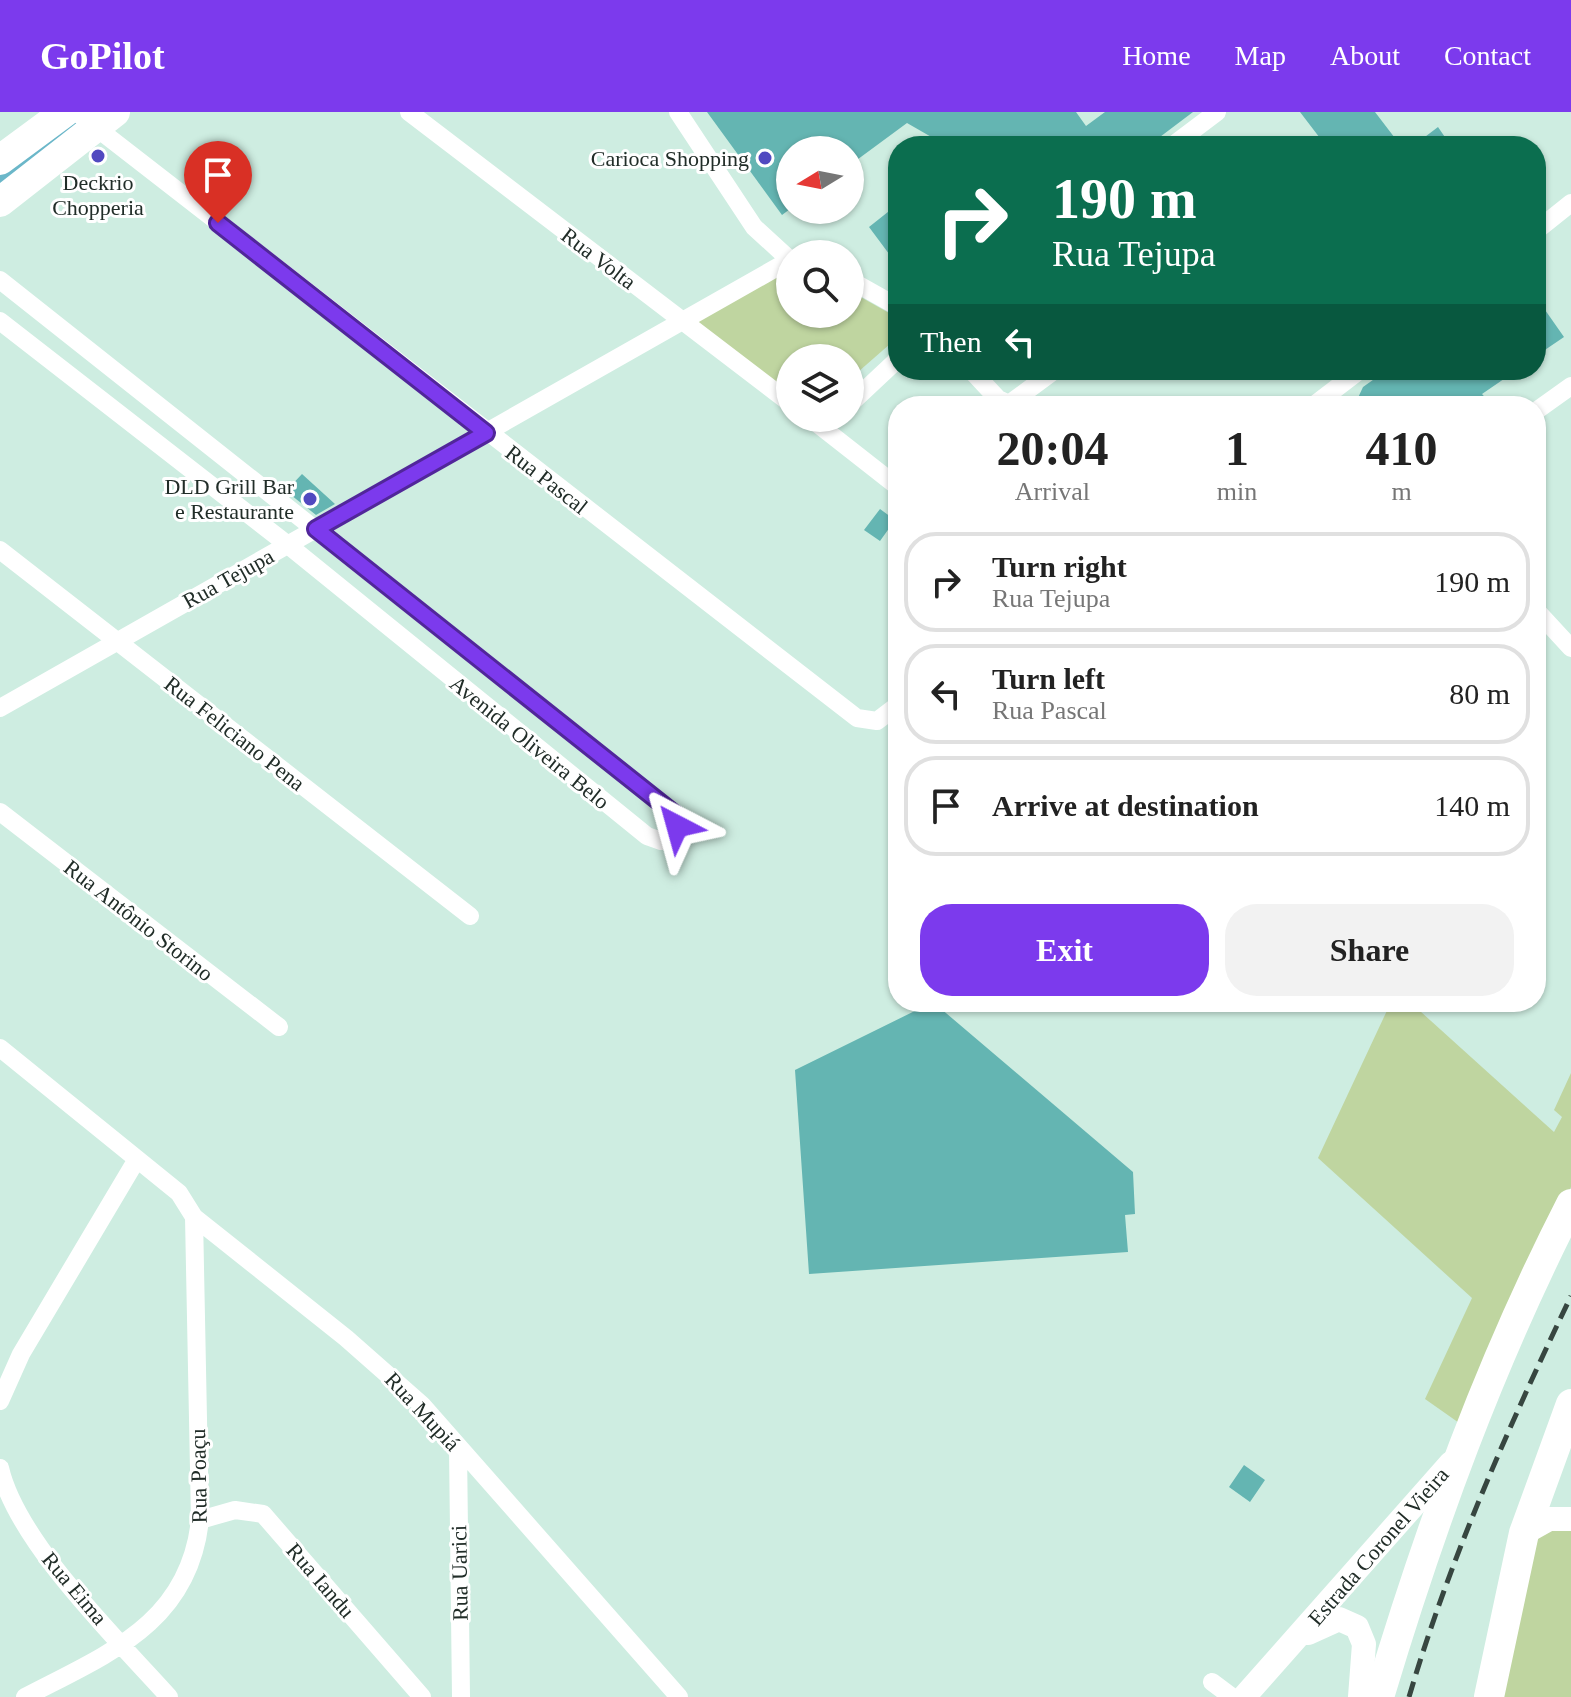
<!DOCTYPE html>
<meta charset="utf-8">
<style>
:root{--surface:#fff;--page:#f2f2f2;--text:#222;--muted:#767676;--line:#e0e0e0;--accent:#7c3aed}
body{margin:0;font-family:Georgia,serif;background:var(--page);color:var(--text);height:100vh;display:flex;flex-direction:column;font-size:30px;white-space:nowrap}
*{box-sizing:border-box;margin:0}
p{font-size:26px;color:var(--muted)}
.icon{flex:none;width:44px;height:44px;fill:none;stroke:currentColor;stroke-width:2;stroke-linecap:round;stroke-linejoin:round}
.map{position:relative;flex:1;overflow:hidden}
.drawer{position:absolute;left:888px;top:284px;width:658px;height:616px;display:flex;flex-direction:column;background:var(--surface);border-radius:32px;box-shadow:0 2px 6px #0004}
.drawer>*{flex:none}
.banner{position:absolute;left:888px;top:24px;width:658px;height:244px;border-radius:32px;box-shadow:0 2px 6px #0004;background:#0b6e4f;color:#fff;overflow:hidden}
.needle{width:52px;rotate:260deg}
.tools{position:absolute;left:776px;top:24px;display:grid;gap:16px}
.tools a{display:grid;place-items:center;width:88px;height:88px;border-radius:50%;background:var(--surface);box-shadow:0 2px 6px #0004;font-size:40px}
.pin{position:absolute;display:grid;place-items:center;width:68px;height:68px;color:#fff;margin:-82px -34px;border-radius:50% 50% 50% 0;rotate:-45deg;box-shadow:0 0 8px #0007}
.pin .icon{rotate:45deg}
.me{position:absolute;width:88px;margin:-44px;rotate:321deg;stroke-linejoin:round;filter:drop-shadow(0 0 6px #0008)}
.turn{display:flex;align-items:center;gap:28px;height:168px;padding:0 32px;font-size:36px}
.turn .icon{width:104px;height:104px;stroke-width:2.5}
.turn b{display:block;font-size:56px;line-height:68px}
.then{display:flex;align-items:center;height:76px;padding:0 32px;background:#0003;gap:16px;font-size:30px}
.eta{display:flex;justify-content:space-evenly;align-items:center;height:136px;text-align:center}
.eta b{font-size:48px;font-weight:700;line-height:56px}
.button{display:flex;gap:16px;margin-top:auto;padding:16px 32px}
.button a{flex:1;height:92px;border-radius:32px;background:var(--accent);color:#fff;font-size:32px;font-weight:700;line-height:92px;text-align:center}
.button a+a{background:var(--page);color:var(--text)}
ul{padding:0;list-style:none}
li{display:flex;align-items:center;gap:24px;height:100px;margin:0 16px 12px;padding:0 16px;border:4px solid var(--line);border-radius:32px}
li div{flex:1}
li b{display:block;font-size:30px}
li em{font-style:normal}
header{display:flex;align-items:center;gap:48px;box-sizing:border-box;height:112px;padding:0 40px;background:var(--accent);color:#fff}
header strong{font-size:38px}
nav{display:flex;gap:44px;margin-inline-start:auto;font-size:28px}
.map>svg:first-child{display:block}
.green{fill:#bfd5a0}
.lines{fill:none;stroke-linecap:round;stroke-linejoin:round}
.river{stroke:#6bb7c9;stroke-width:30}
.building{fill:#64b5b2}
.minor{stroke:#fff;stroke-width:18}
.tertiary{stroke:#fff;stroke-width:24}
.primary{stroke:#fff;stroke-width:30}
.rail{stroke:#374640;stroke-width:5;stroke-dasharray:16 8;stroke-linecap:butt}
.route-casing{stroke:#51269a;stroke-width:20}
.route{stroke:#7c3aed;stroke-width:14}
.poi-dot{fill:#5149c0;stroke:#fff;stroke-width:3}
.labels{text-anchor:middle;stroke-width:6;stroke-linejoin:round;paint-order:stroke}
.poi-label{font-size:22px;fill:#212d28;stroke:#fff;text-anchor:end}
.street-label{font-size:22px;fill:#212d28;stroke:#fff}
</style>
<header>
<strong>GoPilot</strong>
<nav><a>Home</a><a>Map</a><a>About</a><a>Contact</a></nav>
</header>
<div class="map">
<svg width="1571" height="1585" viewBox="0 0 1571 1585">
<rect width="100%" height="100%" fill="#ceede1"/>
<path class="green" d="M 790,154 L 790,202 L 850,202 L 850,179 L 898,206 L 898,225 L 850,267 L 850,246 L 790,246 L 790,287 L 697,215 L 700,201 Z
M 1391,890 L 1410,890 L 1554,1020 L 1562,1005 L 1554,998 L 1571,961 L 1571,1075 L 1462,1313 L 1425,1287 L 1472,1186 L 1318,1046 Z
M 1571,1408 L 1571,1585 L 1503,1585 L 1529,1433 L 1542,1411 Z"/>
<g class="lines">
<path class="river" d="M 0,69 L 67,16"/>
</g>
<path class="building" d="M 707,0 L 1076,0 L 1086,14 L 1105,0 L 1193,0 L 1148,34 L 947,34 L 907,11 L 850,53 L 850,38 L 790,38 L 790,97 L 782,103 Z
M 1300,0 L 1375,0 L 1401,34 L 1326,34 Z
M 1438,15 L 1451,34 L 1413,34 Z
M 898,92 L 898,154 L 869,115 Z
M 1536,185 L 1564,225 L 1536,244 Z
M 1387,258 L 1517,258 L 1482,282 L 1493,294 L 1360,294 L 1357,288 L 1363,275 Z
M 302,362 L 335,392 L 316,403 L 286,379 Z
M 880,397 L 895,408 L 880,429 L 864,418 Z
M 933,890 L 1133,1060 L 1135,1102 L 1125,1103 L 1128,1140 L 809,1162 L 795,958 Z
M 1244,1353 L 1265,1368 L 1250,1390 L 1229,1375 Z"/>
<g class="lines">
<path class="minor" d="M 76,0 L 857,606 L 877,609 L 898,593
M 409,0 L 790,291
M 678,0 L 754,115 L 790,148
M 1172,34 L 1217,0
M 1536,119 L 1571,91
M 0,168 L 667,696 L 677,704 L 677,714 L 661,729 L 647,724 L 288,433 L 0,209
M 850,168 L 898,195
M 971,258 L 998,287 L 1009,292 L 1055,258
M 850,292 L 898,247
M 1313,294 L 1360,258
M 1536,299 L 1571,274
M 810,306 L 898,375
M 0,438 L 470,804
M 1536,498 L 1571,536
M 0,596 L 790,148
M 0,700 L 279,915
M 0,936 L 179,1081 L 194,1105 L 346,1226 L 422,1293 L 679,1585
M 0,1289 L 21,1242 L 137,1047
M 458,1336 L 461,1585
M 0,1356 C 17,1430 117,1527 169,1585
M 200,1408 L 235,1398 L 263,1402 L 422,1585
M 1212,1570 L 1232,1585
M 25,1585 C 107,1542 189,1512 200,1408 L 194,1105"/>
<path class="tertiary" d="M 1524,1421 L 1549,1407 L 1571,1407
M 1308,1521 L 1339,1507 L 1357,1515 L 1364,1532 L 1360,1585
M 1244,1585 L 1451,1351"/>
<path class="primary" d="M 0,48 L 65,0
M 0,90 L 115,0
M 1379,1585 C 1430,1415 1490,1250 1571,1092
M 1489,1585 L 1524,1421 L 1571,1292"/>
<path class="rail" d="M 1409,1585 C 1450,1446 1509,1314 1571,1184"/>
</g>
<g class="lines">
<defs>
<path id="route" d="M 218,111 L 486,321 L 316,417 L 667,696 L 677,704 L 677,714"/>
</defs>
<use href="#route" class="route-casing"/>
<use href="#route" class="route"/>
</g>
<g class="poi-dot">
<circle cx="98" cy="44" r="8"/>
<circle cx="765" cy="46" r="8"/>
<circle cx="310" cy="387" r="8"/>
</g>
<g class="labels">
<g class="poi-label">
<text x="749" y="54">Carioca Shopping</text>
<text x="98" y="78" text-anchor="middle">Deckrio<tspan x="98" dy="25">Chopperia</tspan></text>
<text x="294" y="382">DLD Grill Bar<tspan x="294" dy="25">e Restaurante</tspan></text>
</g>
<g class="street-label">
<text transform="translate(599 146) rotate(37)" y="8">Rua Volta</text>
<text transform="translate(547 367) rotate(38)" y="8">Rua Pascal</text>
<text transform="translate(228 466) rotate(-29)" y="8">Rua Tejupa</text>
<text transform="translate(235 621) rotate(38)" y="8">Rua Feliciano Pena</text>
<text transform="translate(530 630) rotate(39)" y="8">Avenida Oliveira Belo</text>
<text transform="translate(139 808) rotate(38)" y="8">Rua Antônio Storino</text>
<text transform="translate(423 1299) rotate(47)" y="8">Rua Mupiá</text>
<text transform="translate(198 1364) rotate(-91)" y="8">Rua Poaçu</text>
<text transform="translate(1378 1434) rotate(-49)" y="8">Estrada Coronel Vieira</text>
<text transform="translate(459 1461) rotate(-91)" y="8">Rua Uarici</text>
<text transform="translate(321 1468) rotate(49)" y="8">Rua Iandu</text>
<text transform="translate(75 1476) rotate(50)" y="8">Rua Eima</text>
</g>
</g>
</svg>
<div class="tools">
<a><svg class="needle" viewBox="-14 -14 28 28"><path d="M0-13l5 13h-10z" fill="#e53935"/><path d="M0 13l5-13h-10z" fill="#767676"/></svg></a>
<a><svg class="icon" aria-label="search" viewBox="0 0 24 24"><circle cx="10" cy="10" r="6"/><path d="M15 15l6 6"/></svg></a>
<a><svg class="icon" aria-label="layers" viewBox="0 0 24 24"><path d="M12 4l9 5-9 5-9-5zM3 14l9 5 9-5"/></svg></a>
</div>
<div class="pin" style="left:218px;top:111px;background:#d93025"><svg class="icon" aria-label="arrive" viewBox="0 0 24 24"><path d="M6 21V4h12l-3 4 3 4H6"/></svg></div>
<svg class="me" style="left:677px;top:714px" viewBox="-20 -20 40 40"><path d="M0-17L14 15 0 8-14 15z" fill="#7c3aed" stroke="#fff" stroke-width="4"/></svg>
<div class="banner">
<div class="turn"><svg class="icon" aria-label="right" viewBox="0 0 24 24"><path d="M7 20v-9h11M14 6l5 5-5 5"/></svg><div><b>190 m</b>Rua Tejupa</div></div>
<div class="then">Then<svg class="icon" aria-label="left" viewBox="0 0 24 24"><path d="M17 20v-9H6M10 6l-5 5 5 5"/></svg></div>
</div>
<section class="drawer">
<div class="eta">
<div><b>20:04</b><p>Arrival</p></div>
<div><b>1</b><p>min</p></div>
<div><b>410</b><p>m</p></div>
</div>
<ul>
<li><svg class="icon" aria-label="right" viewBox="0 0 24 24"><path d="M7 20v-9h11M14 6l5 5-5 5"/></svg><div><b>Turn right</b><p>Rua Tejupa</p></div><em>190 m</em></li>
<li><svg class="icon" aria-label="left" viewBox="0 0 24 24"><path d="M17 20v-9H6M10 6l-5 5 5 5"/></svg><div><b>Turn left</b><p>Rua Pascal</p></div><em>80 m</em></li>
<li><svg class="icon" aria-label="arrive" viewBox="0 0 24 24"><path d="M6 21V4h12l-3 4 3 4H6"/></svg><div><b>Arrive at destination</b></div><em>140 m</em></li>
</ul>
<div class="button"><a>Exit</a><a>Share</a></div>
</section>
</div>
